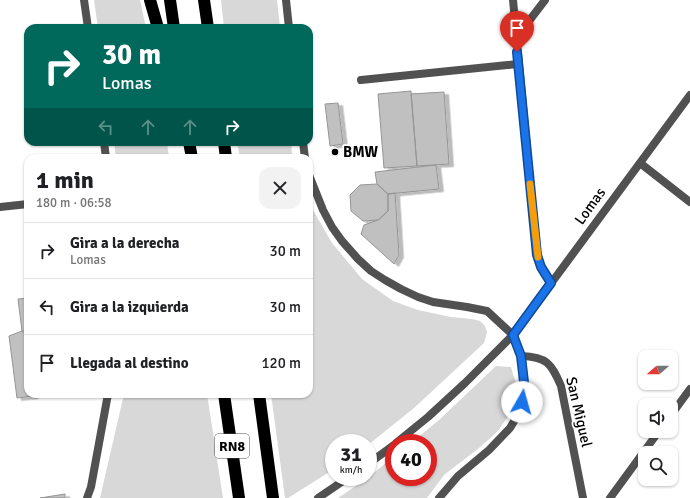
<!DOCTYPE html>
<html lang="es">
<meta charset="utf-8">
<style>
:root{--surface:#fff;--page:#f2f2f2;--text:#202124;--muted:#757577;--line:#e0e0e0}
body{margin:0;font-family:Signika,sans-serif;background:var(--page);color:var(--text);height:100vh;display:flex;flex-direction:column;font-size:15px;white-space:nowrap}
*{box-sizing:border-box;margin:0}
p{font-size:13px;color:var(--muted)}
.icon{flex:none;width:22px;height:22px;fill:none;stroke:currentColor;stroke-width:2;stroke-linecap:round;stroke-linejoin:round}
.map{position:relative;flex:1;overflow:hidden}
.panel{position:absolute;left:24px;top:154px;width:289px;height:244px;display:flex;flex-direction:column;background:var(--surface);border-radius:12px;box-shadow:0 1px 3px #0004}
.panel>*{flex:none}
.guide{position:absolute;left:24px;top:24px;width:289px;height:122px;border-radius:12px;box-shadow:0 1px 3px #0004;background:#00695c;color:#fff;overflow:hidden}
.needle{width:26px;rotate:250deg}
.controls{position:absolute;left:638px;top:350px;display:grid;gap:8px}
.controls a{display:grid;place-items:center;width:40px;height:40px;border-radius:8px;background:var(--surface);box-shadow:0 1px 3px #0004;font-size:20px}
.speed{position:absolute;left:325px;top:434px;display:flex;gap:8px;font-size:20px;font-weight:700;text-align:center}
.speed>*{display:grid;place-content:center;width:52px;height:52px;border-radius:50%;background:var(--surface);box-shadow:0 1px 3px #0004;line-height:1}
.speed small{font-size:10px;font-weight:400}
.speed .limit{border:6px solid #d22;background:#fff;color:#111}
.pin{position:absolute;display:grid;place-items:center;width:34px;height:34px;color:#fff;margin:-41px -17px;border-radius:50% 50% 50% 0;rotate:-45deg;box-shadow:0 0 4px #0007}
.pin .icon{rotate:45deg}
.me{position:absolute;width:44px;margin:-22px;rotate:7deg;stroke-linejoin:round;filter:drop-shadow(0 0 3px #0008)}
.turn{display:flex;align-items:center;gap:14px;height:84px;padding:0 12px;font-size:18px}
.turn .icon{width:52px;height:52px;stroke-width:2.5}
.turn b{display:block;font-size:28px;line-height:34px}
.lanes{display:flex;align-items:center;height:38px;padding:0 12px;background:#0003;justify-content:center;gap:20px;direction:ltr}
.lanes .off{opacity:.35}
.round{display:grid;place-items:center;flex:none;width:42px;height:42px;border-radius:12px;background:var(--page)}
.overview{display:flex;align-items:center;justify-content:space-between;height:68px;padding:0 12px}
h1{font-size:24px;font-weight:800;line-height:30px}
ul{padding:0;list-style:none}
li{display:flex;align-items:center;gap:12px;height:56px;padding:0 12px;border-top:1px solid var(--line)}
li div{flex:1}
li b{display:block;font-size:15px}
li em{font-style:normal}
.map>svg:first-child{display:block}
.green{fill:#d8d8d8}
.building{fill:#c0c0c0;stroke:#959595;filter:url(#shadow)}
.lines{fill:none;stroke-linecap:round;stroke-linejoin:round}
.minor{stroke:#515151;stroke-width:8}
.tertiary{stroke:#515151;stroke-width:8}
.motorway{stroke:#000;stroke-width:12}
.route-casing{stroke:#114b97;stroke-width:10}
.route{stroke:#1a73e8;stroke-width:7}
.slow{stroke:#f59e0b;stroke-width:7}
.poi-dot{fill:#000;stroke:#fff;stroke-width:1.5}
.labels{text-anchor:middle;stroke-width:3.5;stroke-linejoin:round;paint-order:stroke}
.shield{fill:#fff;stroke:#4c4c4c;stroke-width:1}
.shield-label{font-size:14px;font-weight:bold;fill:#000}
.poi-label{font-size:15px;font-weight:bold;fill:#000;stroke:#fff;text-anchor:start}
.street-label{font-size:15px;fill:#000;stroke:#fff}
</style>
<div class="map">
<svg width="690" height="498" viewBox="0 0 690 498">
<defs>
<filter id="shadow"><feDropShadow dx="4.5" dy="2.5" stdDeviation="0" flood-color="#0004"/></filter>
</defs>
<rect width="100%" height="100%" fill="#fff"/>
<path class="green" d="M 94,0 L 140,0 L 146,28 L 98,28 Z
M 221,0 L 277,0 L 280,28 L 224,28 Z
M 114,142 L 167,142 L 169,158 L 116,158 Z
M 237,142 L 291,142 L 292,154 L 294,158 L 240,158 Z
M 309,203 L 332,243 L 362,279 L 393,301 L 418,310 L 451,317 L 472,319 L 480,321 L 485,326 L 487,332 L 484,343 L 414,408 L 368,445 L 368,443 L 334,443 L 334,469 L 288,498 L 285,498 L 271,394 L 309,394 Z
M 496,366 L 511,367 L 517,387 L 509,415 L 497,432 L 479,448 L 444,475 L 427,498 L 338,498 L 369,477 L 394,456 L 394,477 L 428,477 L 428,443 L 411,443 L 439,420 Z
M 124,394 L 207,394 L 223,498 L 100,498 Z"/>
<path class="building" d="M 411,91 L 417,166 L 384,168 L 378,94 Z
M 444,92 L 449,164 L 417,166 L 411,94 Z
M 338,103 L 343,144 L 330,146 L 325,104 Z
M 436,165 L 439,189 L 388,194 L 377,184 L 375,172 Z
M 377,184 L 388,194 L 388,211 L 378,220 L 363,221 L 351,211 L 350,195 L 360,185 Z
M 395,193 L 399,255 L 394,264 L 361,234 L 364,225 L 378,220 L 388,211 L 388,194 Z
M 28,298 L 28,331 L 22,331 L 18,299 Z
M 22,331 L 27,334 L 28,345 L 28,394 L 34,394 L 34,396 L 17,398 L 9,336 Z
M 65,494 L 65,498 L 40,498 Z"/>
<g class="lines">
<path class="minor" d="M 513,0 L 537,255 L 541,267 L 551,283
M 516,28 L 529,21 L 545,0
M 361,80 L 518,64
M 640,163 L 690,202
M 0,207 L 28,204
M 513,335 L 690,95
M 521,356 C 547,357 551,363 561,386 L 583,498
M 671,415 L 690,389
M 610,498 L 659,431"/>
<path class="tertiary" d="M 84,0 L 88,28
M 286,0 L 289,28
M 104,142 L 106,158
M 303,142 L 305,158
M 309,175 L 323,210 L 332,227 L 342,241 L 358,259 L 371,271 L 385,280 L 401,289 L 418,297 L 433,302 L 467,307 L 487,311 L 513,335 L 521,356 L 525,391 L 519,413 L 510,428 L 489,450 L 458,476 L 439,498
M 396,443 L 428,417 L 465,383 L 513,335
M 368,464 L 394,445
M 87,498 L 91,487 L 108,394
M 318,498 L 349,477"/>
<path class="motorway" d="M 150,0 L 158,28
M 170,0 L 174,28
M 204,0 L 208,28
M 189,142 L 192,158
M 224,142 L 226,158
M 224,394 L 239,498
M 259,394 L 273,498"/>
</g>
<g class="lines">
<defs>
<path id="route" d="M 517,52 L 537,255 L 541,267 L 551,283 L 513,335 L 521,356 L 525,391 L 522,402"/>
</defs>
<use href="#route" class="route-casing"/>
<use href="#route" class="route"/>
<path class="slow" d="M 530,184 L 538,257"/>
</g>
<circle class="poi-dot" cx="335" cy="152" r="4"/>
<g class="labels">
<rect class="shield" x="215" y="434" width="34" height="24" rx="3"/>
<g class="shield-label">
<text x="232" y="451">RN8</text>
</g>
<g class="poi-label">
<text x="343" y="157">BMW</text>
</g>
<g class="street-label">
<text transform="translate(590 206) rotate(-54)" y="5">Lomas</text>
<text transform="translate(579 412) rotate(77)" y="5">San Miguel</text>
</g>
</g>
</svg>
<div class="controls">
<a><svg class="needle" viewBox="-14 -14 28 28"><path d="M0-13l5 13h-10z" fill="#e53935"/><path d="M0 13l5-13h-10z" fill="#757577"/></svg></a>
<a><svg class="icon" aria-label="sound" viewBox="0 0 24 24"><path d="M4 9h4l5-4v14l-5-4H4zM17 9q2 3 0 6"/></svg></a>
<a><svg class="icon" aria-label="search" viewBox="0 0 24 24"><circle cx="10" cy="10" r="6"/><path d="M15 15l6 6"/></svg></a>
</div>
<div class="speed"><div>31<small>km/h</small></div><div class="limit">40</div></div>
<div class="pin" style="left:517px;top:52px;background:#d93025"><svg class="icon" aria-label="arrive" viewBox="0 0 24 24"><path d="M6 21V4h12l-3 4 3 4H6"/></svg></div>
<svg class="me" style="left:522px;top:402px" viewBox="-20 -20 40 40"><circle r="19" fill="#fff"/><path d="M0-13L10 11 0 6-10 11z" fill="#1a73e8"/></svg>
<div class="guide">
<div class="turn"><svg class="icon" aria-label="right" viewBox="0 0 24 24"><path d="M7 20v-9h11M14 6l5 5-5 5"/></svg><div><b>30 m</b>Lomas</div></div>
<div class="lanes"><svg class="icon off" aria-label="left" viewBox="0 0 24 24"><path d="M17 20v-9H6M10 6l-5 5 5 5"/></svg><svg class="icon off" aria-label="ahead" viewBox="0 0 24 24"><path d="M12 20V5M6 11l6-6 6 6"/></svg><svg class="icon off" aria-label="ahead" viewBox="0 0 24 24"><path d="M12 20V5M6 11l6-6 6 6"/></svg><svg class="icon" aria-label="right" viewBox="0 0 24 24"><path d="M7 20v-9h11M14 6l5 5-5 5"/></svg></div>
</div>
<section class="panel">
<div class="overview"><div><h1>1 min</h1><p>180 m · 06:58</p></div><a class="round"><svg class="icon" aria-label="close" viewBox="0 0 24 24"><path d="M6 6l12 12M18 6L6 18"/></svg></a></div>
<ul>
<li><svg class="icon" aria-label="right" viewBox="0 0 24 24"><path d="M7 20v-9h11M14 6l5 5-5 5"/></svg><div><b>Gira a la derecha</b><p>Lomas</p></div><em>30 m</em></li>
<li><svg class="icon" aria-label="left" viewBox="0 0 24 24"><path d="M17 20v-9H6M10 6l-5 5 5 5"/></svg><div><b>Gira a la izquierda</b></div><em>30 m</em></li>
<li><svg class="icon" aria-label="arrive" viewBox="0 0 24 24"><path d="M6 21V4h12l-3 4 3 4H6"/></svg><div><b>Llegada al destino</b></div><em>120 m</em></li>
</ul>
</section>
</div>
